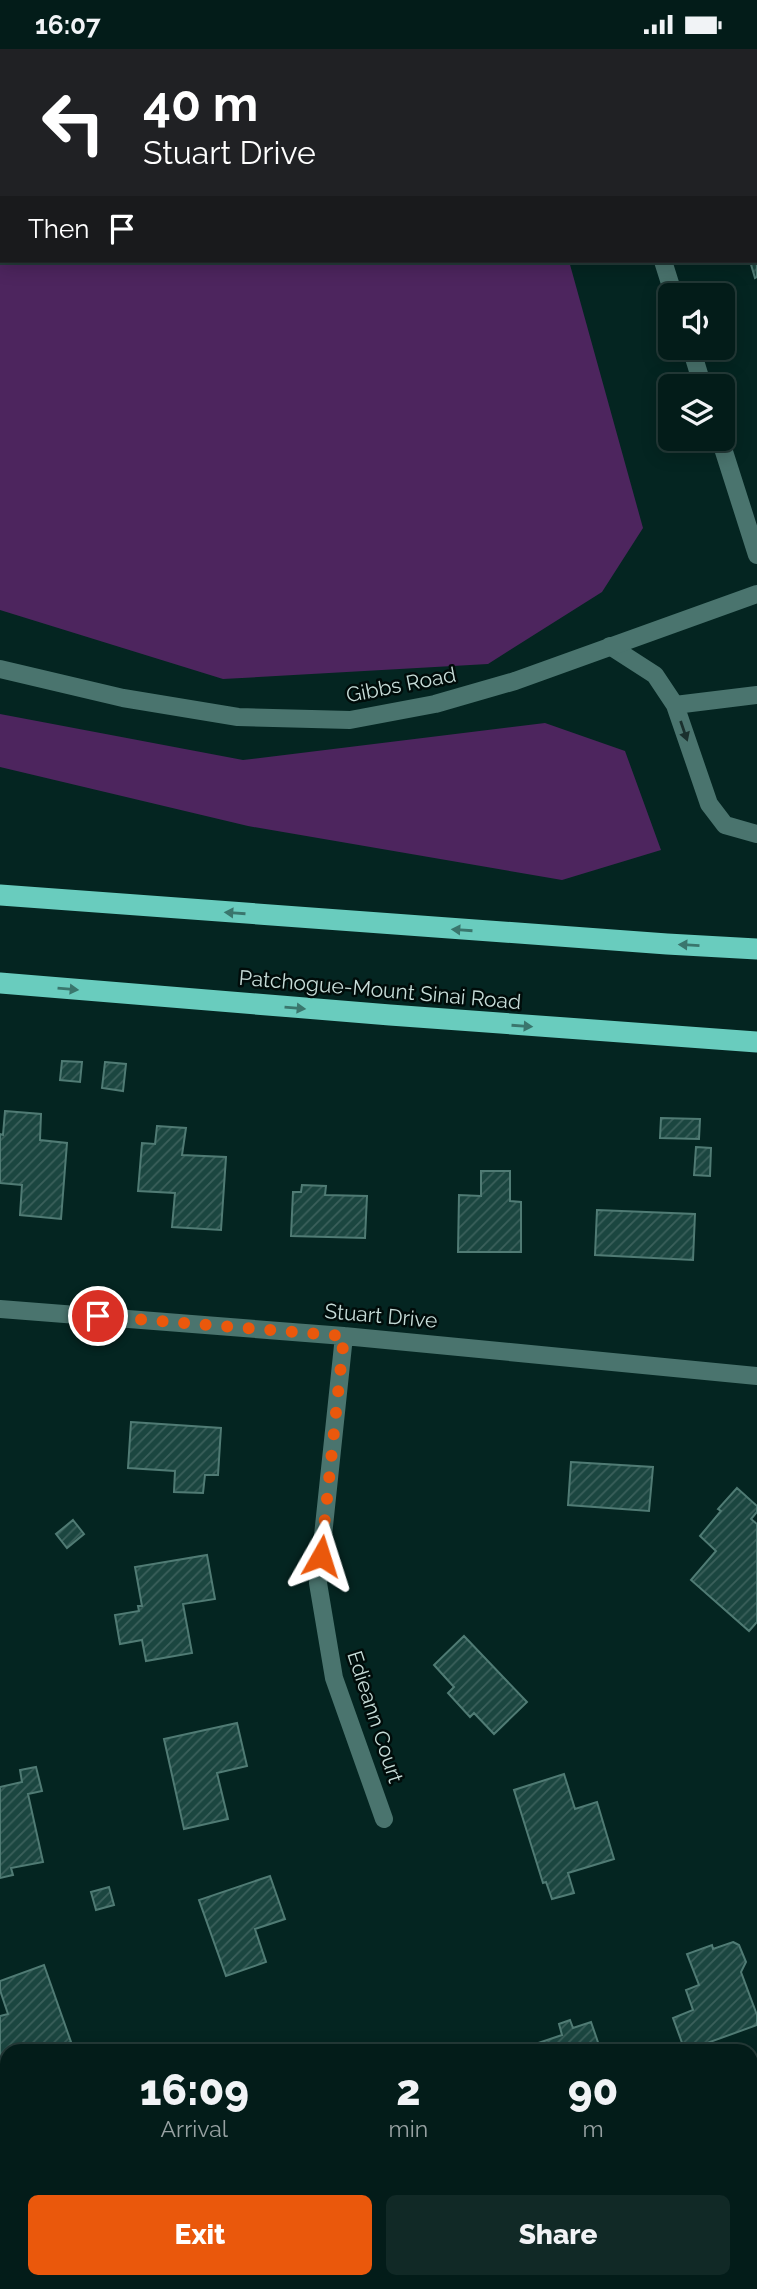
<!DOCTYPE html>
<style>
:root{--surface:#031c19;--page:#112926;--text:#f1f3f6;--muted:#97a1a2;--line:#243a38;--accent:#ea580c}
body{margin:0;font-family:Raleway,sans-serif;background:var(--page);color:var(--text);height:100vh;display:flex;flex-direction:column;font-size:26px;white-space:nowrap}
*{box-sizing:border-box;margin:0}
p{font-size:23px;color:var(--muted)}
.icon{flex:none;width:38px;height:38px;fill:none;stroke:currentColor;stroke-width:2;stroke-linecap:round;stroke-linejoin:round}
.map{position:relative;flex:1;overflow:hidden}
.sheet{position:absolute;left:0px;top:1995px;width:758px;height:245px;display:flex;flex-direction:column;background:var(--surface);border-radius:21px 21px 0 0;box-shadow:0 4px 18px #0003,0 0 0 2px var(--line)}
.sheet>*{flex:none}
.guide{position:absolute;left:0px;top:0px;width:758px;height:214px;box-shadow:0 4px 18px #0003,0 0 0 2px var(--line);background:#202124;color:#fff;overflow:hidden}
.fabs{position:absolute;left:658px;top:234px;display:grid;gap:14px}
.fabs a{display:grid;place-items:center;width:77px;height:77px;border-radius:10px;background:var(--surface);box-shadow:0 4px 18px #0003,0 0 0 2px var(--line);font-size:35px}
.pin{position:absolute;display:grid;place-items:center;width:60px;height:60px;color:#fff;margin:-30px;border:4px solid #fff;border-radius:50%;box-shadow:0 2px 7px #0007}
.me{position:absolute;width:77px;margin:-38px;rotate:6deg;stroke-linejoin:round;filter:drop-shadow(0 0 5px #0008)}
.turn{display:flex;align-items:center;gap:24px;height:147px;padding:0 28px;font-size:32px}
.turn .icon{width:91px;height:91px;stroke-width:2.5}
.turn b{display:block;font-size:49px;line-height:60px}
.then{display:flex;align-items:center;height:66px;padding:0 28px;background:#0003;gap:14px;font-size:26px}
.eta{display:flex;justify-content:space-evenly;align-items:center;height:119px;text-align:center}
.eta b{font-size:42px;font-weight:800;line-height:49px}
.button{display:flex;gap:14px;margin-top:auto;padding:14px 28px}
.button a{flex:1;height:80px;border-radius:10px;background:var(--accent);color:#fff;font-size:28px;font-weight:800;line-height:80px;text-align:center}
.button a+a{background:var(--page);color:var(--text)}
.status{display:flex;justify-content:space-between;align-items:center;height:49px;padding:0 35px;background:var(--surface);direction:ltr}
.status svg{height:19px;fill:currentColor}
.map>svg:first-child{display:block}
.green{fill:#4d255e}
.building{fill:url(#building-hatch);stroke:#507b74;stroke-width:2}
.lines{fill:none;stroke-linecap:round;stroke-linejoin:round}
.lane{stroke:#4a746e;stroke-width:18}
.street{stroke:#4a746e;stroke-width:18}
.highway{stroke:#69ccbe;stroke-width:21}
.oneway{fill:#1a302d}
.oneway2{fill:#3a766d}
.route{stroke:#ea580c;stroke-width:12;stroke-dasharray:0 21.6}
.labels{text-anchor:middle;stroke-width:5;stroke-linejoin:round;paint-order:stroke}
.street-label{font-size:21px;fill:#c6dcd8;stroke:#000c0a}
</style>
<div class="status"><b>16:07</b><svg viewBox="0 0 49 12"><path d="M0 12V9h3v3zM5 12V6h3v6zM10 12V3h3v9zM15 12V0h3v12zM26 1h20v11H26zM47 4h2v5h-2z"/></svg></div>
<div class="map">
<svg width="757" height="2240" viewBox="0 0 757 2240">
<defs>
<pattern id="building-hatch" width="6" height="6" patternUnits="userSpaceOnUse" patternTransform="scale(1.75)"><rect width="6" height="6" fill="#1b4640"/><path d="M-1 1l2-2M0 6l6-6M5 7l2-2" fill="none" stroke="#3b605b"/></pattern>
</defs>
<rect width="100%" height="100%" fill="#042521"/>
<path class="green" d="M 0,0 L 511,0 L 511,2 L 2,2 L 2,212 L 569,212 L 643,479 L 602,543 L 488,615 L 223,630 L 0,561 Z
M 0,665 L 243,711 L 545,674 L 625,702 L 661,801 L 562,831 L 248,777 L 0,718 Z"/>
<path class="building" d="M 756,147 L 757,228 L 755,229 L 750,212 L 756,212 Z
M 62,1012 L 82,1013 L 80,1033 L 60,1031 Z
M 105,1013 L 126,1015 L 123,1042 L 102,1039 Z
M 5,1062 L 41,1065 L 40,1091 L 67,1094 L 61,1170 L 20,1166 L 22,1136 L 0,1134 L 0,1085 L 3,1086 Z
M 661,1069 L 700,1070 L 699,1090 L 660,1089 Z
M 157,1077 L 186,1079 L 182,1106 L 226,1108 L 221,1181 L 172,1178 L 175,1144 L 138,1142 L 142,1094 L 155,1095 Z
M 696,1098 L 711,1099 L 710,1127 L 694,1126 Z
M 481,1122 L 510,1122 L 510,1152 L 521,1153 L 521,1203 L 458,1203 L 459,1146 L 481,1147 Z
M 302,1136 L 326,1137 L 325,1146 L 367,1147 L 365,1189 L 291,1187 L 293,1143 L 301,1143 Z
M 597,1161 L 695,1165 L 693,1211 L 595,1206 Z
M 131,1373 L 221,1379 L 218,1426 L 205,1426 L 203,1444 L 174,1443 L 175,1422 L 128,1419 Z
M 571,1413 L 653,1418 L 649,1462 L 568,1456 Z
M 737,1439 L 757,1457 L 757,1463 L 751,1470 L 757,1475 L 757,1573 L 749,1582 L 691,1531 L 716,1502 L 700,1487 L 721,1462 L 718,1460 Z
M 73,1471 L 84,1485 L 67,1499 L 56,1485 Z
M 207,1506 L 215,1550 L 183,1555 L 192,1604 L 146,1612 L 142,1591 L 120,1595 L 115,1566 L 139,1562 L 138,1557 L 142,1557 L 135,1518 Z
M 464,1587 L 527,1653 L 494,1685 L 474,1664 L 470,1668 L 448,1644 L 454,1638 L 434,1616 Z
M 237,1674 L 247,1717 L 217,1724 L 228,1770 L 184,1780 L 164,1690 Z
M 36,1718 L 42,1742 L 28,1745 L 43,1813 L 11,1819 L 13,1826 L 0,1829 L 0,1738 L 22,1733 L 20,1721 Z
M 564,1725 L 575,1760 L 597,1753 L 614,1810 L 568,1824 L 574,1844 L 552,1850 L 546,1833 L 543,1834 L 514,1741 Z
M 270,1827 L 285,1870 L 255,1880 L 266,1913 L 226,1927 L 199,1851 Z
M 109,1838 L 114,1856 L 96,1861 L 91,1843 Z
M 733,1893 L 739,1896 L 746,1913 L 741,1923 L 757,1966 L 757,1976 L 685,2002 L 673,1969 L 693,1961 L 686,1941 L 699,1936 L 687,1905 L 712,1896 L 713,1900 Z
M 44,1916 L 71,1993 L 45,2002 L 7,2002 L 7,2016 L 0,2018 L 0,1967 L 8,1965 L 0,1941 L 0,1932 Z
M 570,1971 L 573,1979 L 591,1973 L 601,2002 L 531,2002 L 529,1997 L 562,1986 L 559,1975 Z
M 669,2233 L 704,2233 L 707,2240 L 670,2240 Z"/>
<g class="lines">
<path class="lane" d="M 610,597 L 655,626 L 675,656 L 709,755 L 725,776 L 757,785
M 675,656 L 757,646"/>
<path class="street" d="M 613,2 L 614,0
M 663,212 L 674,247
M 691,299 L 703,338
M 720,390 L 757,506
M 0,620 L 123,649 L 238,668 L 350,671 L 435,655 L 515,632 L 757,545
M 0,1260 L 344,1287 L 757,1327
M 344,1287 L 318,1534 L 334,1629 L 384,1770
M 751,2094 L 757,2092
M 350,2240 L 369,2233"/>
<path class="highway" d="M 0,846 L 667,895 L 757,900
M 0,934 L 390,966 L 757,993"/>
</g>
<defs><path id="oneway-solid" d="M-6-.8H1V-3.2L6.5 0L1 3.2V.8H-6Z" transform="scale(1.75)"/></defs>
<use class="oneway" href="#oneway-solid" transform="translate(684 682) rotate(71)"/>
<g class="oneway2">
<use href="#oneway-solid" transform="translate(235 864) rotate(-176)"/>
<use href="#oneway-solid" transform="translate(462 881) rotate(-176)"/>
<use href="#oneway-solid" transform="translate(689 896) rotate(-177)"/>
<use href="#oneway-solid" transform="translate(68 940) rotate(5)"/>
<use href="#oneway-solid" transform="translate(295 959) rotate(5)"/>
<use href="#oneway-solid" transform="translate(522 977) rotate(4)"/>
</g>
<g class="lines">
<path class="route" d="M 98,1267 L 344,1287 L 321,1507"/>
</g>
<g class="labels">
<g class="street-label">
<text transform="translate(401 636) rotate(-11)" y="7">Gibbs Road</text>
<text transform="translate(380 941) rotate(5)" y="7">Patchogue-Mount Sinai Road</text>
<text transform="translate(381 1267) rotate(5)" y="7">Stuart Drive</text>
<text transform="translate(375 1668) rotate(72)" y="7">Edieann Court</text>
</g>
</g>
</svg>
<div class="fabs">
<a><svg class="icon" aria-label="sound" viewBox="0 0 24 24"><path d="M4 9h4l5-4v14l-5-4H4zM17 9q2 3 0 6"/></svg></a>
<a><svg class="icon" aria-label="layers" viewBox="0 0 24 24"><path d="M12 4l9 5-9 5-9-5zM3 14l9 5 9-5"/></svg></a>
</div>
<div class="pin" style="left:98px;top:1267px;background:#d93025"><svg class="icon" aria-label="arrive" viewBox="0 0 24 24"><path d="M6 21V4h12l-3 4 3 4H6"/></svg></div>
<svg class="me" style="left:321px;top:1507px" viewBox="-20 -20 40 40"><path d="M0-17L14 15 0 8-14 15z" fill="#ea580c" stroke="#fff" stroke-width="4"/></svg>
<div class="guide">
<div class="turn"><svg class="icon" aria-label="left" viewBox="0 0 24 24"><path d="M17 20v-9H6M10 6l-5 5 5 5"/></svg><div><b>40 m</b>Stuart Drive</div></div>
<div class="then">Then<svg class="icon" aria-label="arrive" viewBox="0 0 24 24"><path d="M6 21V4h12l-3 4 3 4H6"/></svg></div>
</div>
<section class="sheet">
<div class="eta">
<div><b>16:09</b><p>Arrival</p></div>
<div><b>2</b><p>min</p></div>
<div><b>90</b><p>m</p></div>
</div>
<div class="button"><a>Exit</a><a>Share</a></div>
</section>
</div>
